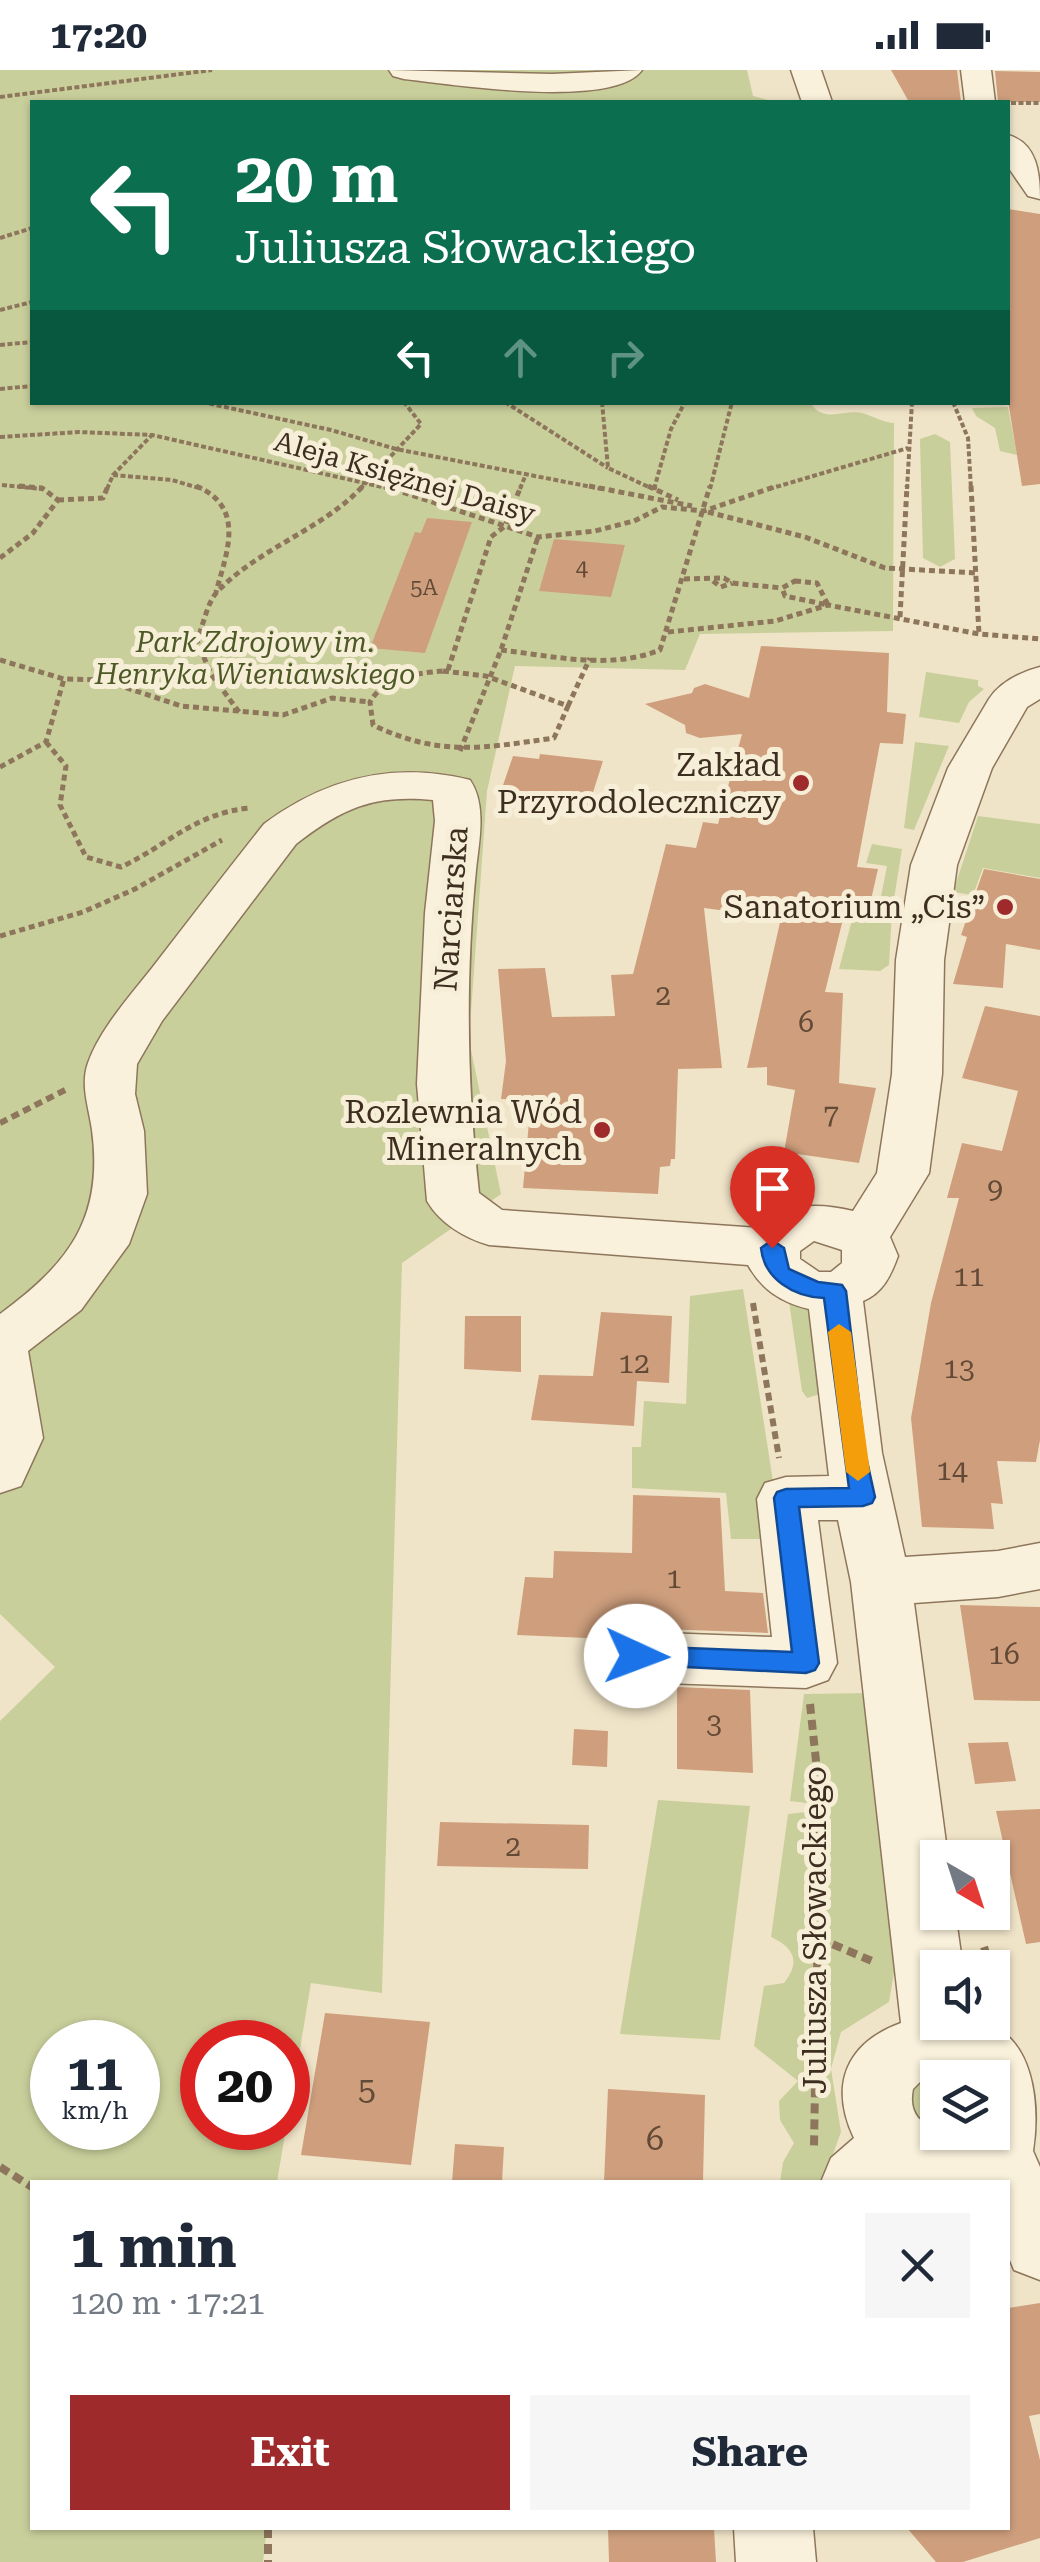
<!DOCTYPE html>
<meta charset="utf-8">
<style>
:root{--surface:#fff;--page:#f6f6f7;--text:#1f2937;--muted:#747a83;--accent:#9e2a2b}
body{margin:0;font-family:"Roboto Serif",serif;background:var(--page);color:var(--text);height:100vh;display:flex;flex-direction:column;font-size:38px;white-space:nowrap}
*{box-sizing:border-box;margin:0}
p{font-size:32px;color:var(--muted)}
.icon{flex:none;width:55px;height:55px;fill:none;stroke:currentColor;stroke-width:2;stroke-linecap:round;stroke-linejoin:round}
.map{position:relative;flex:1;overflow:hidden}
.drawer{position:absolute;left:30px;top:2110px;width:980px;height:350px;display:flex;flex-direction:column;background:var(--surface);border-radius:0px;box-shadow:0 2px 8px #0004}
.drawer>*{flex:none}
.hud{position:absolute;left:30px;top:30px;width:980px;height:305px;border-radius:0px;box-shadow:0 2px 8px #0004;background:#0b6e4f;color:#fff;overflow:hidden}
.needle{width:65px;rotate:141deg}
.tools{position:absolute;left:920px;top:1770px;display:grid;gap:20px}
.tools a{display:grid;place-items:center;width:90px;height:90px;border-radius:0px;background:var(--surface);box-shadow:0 2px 8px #0004;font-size:50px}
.speed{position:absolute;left:30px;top:1950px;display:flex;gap:20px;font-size:50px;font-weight:700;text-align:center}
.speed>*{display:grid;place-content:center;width:130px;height:130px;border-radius:50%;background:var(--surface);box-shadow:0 2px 8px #0004;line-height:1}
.speed small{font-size:25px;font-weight:400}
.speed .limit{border:15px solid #d22;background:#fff;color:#111}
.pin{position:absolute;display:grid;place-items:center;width:85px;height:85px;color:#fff;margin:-102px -42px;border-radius:50% 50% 50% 0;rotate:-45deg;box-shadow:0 0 10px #0007}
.pin .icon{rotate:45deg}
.me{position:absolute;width:110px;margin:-55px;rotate:92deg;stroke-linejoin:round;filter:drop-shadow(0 0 8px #0008)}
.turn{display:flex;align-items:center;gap:35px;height:210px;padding:0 40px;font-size:45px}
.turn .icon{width:130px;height:130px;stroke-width:2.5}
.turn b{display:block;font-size:70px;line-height:85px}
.lanes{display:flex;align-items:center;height:95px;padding:0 40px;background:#0003;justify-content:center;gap:50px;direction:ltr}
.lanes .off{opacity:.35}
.round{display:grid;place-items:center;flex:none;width:105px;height:105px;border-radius:0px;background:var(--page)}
.head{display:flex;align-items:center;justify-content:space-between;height:170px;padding:0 40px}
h1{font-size:60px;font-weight:700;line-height:75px}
.primary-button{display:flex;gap:20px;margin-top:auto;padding:20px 40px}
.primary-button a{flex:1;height:115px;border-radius:0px;background:var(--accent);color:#fff;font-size:40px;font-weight:700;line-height:115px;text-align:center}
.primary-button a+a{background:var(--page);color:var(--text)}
.status{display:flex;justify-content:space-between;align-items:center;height:70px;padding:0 50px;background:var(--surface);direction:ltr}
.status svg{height:28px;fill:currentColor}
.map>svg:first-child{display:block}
.green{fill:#c9cf9b;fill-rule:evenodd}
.building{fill:#cf9f7d}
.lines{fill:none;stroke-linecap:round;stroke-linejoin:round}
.minor-casing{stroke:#8d765c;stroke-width:3}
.path-far3{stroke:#8d765c;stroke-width:4;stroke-dasharray:5 2.5;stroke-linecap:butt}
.path-far2{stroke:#8d765c;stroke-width:5;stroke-dasharray:6 4;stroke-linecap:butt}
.path-far1{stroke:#8d765c;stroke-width:6;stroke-dasharray:8 5;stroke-linecap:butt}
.path{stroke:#8d765c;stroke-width:8;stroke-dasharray:10 6;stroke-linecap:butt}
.minor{fill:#faf1dc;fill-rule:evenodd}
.route{fill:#1a73e8;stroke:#114b97;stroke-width:2.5}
.slow{fill:#f59e0b}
.poi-dot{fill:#9e2a2b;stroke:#f7eed8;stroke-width:4}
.labels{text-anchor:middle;stroke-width:10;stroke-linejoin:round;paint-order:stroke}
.far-number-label{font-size:22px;fill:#624a37}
.far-street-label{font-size:28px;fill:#3d2e20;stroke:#f7eed8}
.far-park-label{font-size:28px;font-style:italic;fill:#4d5a26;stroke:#f7eed8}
.number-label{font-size:28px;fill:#624a37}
.poi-label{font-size:32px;fill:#3d2e20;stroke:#f7eed8;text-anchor:end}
.street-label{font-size:32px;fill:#3d2e20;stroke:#f7eed8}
.near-number-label{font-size:32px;fill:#624a37}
</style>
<div class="status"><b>17:20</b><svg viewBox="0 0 49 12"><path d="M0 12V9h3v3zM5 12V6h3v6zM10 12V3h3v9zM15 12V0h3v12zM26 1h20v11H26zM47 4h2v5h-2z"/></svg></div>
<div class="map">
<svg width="1040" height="2492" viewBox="0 0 1040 2492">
<rect width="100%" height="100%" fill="#f0e4c8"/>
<path class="green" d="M 0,0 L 747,0 L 753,26 L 775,32 L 32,32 L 32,332 L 811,333 C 823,354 845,339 862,343 C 873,346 882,352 894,353 L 893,561 L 700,564 L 685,600 L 515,596 L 487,721 L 469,970 L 501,1124 L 402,1193 L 382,1923 L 311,1913 L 288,2051 L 288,1972 L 202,1972 L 202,2058 L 286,2058 L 277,2112 L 32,2112 L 32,2458 L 267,2458 L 263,2492 L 0,2492 L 0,1651 L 55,1597 L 0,1544 ZM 52,1972 L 138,1972 L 138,2058 L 52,2058 Z
M 1008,337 L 1017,385 L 1000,381 L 995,358 L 976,346 L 972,338 Z
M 935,364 L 950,372 L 955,489 L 940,497 L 923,488 L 920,369 Z
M 926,602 L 978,610 L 978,616 L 984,619 L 969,632 L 959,653 L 919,647 Z
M 915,672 L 949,676 L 914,760 L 904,758 Z
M 978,746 L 1040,754 L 1040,808 L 983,798 L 973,825 L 953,822 Z
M 872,774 L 902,779 L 892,841 L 889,895 L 880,901 L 839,899 L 853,846 L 877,847 L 887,796 L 866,793 Z
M 743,1219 L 782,1469 L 731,1469 L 726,1423 L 632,1418 L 632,1377 L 641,1377 L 644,1331 L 686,1334 L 690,1226 Z
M 788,1225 L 813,1232 L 820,1324 L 807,1328 L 802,1321 Z
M 871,1623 L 898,1880 L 889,1932 L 841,1962 L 831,1999 L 841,2062 L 823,2112 L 780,2112 L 783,2092 L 794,2073 L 780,2050 L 779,2031 L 798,2011 L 754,1976 L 764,1916 L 784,1913 C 801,1891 794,1878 771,1867 L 788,1744 L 815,1741 L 815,1734 L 790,1731 L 804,1624 Z
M 658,1730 L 750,1736 L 720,1970 L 620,1964 Z
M 936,2003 L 952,2007 L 938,2008 L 934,2070 L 901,2026 L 915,2008 Z"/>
<path class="building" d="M 891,0 L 957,0 L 961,32 L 909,32 Z
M 995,1 L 1040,2 L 1040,32 L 998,32 Z
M 1008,139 L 1040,144 L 1040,414 L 1022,416 L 1008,331 Z
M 427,448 L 472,452 L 425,583 L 370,578 L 415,462 L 421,463 Z
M 554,469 L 625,475 L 611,527 L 539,521 Z
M 761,576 L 889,583 L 887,642 L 906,644 L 903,674 L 880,673 L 857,797 L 878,799 L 868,843 L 845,841 L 825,922 L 843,923 L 839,1013 L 876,1018 L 859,1093 L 784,1082 L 795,1020 L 767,1015 L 767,997 L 747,998 L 781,848 L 704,838 L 722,998 L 678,999 L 675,1089 L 671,1089 L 670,1096 L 660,1097 L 658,1124 L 523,1118 L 531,1030 L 501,1029 L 506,991 L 498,899 L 545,898 L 552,947 L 615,946 L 611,905 L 633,904 L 666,774 L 696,778 L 703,752 L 718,754 L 742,664 L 700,668 L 686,663 L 685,655 L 645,634 L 692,623 L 694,618 L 705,614 L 749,628 Z
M 540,684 L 603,691 L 589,735 L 500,724 L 513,686 L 539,689 Z
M 984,799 L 1040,809 L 1040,880 L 1006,874 L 1003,918 L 953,914 L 967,867 L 961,865 Z
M 985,936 L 1040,946 L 1040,1370 L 1036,1392 L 997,1391 L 1003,1434 L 991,1433 L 994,1459 L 922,1457 L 911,1348 L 931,1233 L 959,1128 L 947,1128 L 962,1073 L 1002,1081 L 1018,1021 L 962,1008 Z
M 601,1242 L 672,1246 L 669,1313 L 637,1311 L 634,1356 L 531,1350 L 539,1305 L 593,1306 Z
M 465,1246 L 521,1246 L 521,1302 L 464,1299 Z
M 633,1425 L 720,1428 L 725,1521 L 763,1523 L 768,1563 L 636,1558 L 610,1569 L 517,1565 L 525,1507 L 553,1508 L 554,1481 L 632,1483 Z
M 960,1535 L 1040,1537 L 1040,1631 L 974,1630 Z
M 677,1617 L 750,1620 L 753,1703 L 677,1699 Z
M 574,1659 L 608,1661 L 607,1697 L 572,1695 Z
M 1008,1672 L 1016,1711 L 975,1714 L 968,1673 Z
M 1040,1739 L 1040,1872 L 1026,1874 L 996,1741 Z
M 440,1752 L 589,1755 L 588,1799 L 437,1796 Z
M 325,1943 L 430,1952 L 411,2095 L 301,2085 Z
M 608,2019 L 705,2025 L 703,2112 L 604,2112 Z
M 455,2074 L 504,2077 L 502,2112 L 452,2112 Z
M 1040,2233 L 1040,2344 L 1029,2346 L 1040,2390 L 1040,2468 L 963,2492 L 936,2492 L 907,2458 L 1008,2458 L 1008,2238 Z
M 608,2458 L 714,2458 L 716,2492 L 609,2492 Z"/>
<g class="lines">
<defs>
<path id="minor" d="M 389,0 L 552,4 L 642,0 C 614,40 449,14 404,9 L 393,6 Z
M 791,0 L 821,0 L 832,32 L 802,32 Z
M 961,0 L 991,0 L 995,32 L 965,32 Z
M 1008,65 C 1037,73 1040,103 1040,129 L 1028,126 L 1008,97 Z
M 1040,597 L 1040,629 L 1027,637 L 992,698 L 957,795 L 944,890 L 942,1004 L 929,1103 L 890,1167 L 898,1186 C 891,1205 883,1223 863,1231 L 882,1383 L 905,1487 L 998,1481 L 1040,1473 L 1040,1519 L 998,1527 L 914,1533 L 948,1788 L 938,1788 L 938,1842 L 955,1842 L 963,1898 L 938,1898 L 938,1952 C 950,1952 965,1950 978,1952 C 1035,1962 1040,2036 1033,2081 L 1040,2097 L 1040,2210 L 1014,2200 L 1008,2185 L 1008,2112 L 821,2112 L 831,2088 L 854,2068 C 829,2015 846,1973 901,1953 L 851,1512 L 838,1450 L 818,1450 L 837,1593 L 828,1610 L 806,1618 L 636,1612 L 614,1604 L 605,1587 L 614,1570 L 636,1562 L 772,1567 L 757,1429 L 765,1413 L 786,1407 L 829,1406 L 809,1239 C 781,1232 762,1220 748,1195 L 489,1175 C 464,1168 440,1153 427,1131 L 417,1014 L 425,843 L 435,751 L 433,730 C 374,724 342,738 296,774 L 162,951 L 137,994 L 135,1024 L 144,1061 L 147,1124 L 129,1174 L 81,1240 L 28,1281 L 43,1368 L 21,1416 L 0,1423 L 0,1244 C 68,1194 104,1149 92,1060 C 89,1038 80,1015 88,993 C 100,959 130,926 152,898 C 189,850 226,802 264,754 C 326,708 393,691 470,710 C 487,735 479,771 476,800 C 465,910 467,1014 479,1123 L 502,1140 L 759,1158 C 785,1132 819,1133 853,1141 L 877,1103 L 892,1004 L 896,890 L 911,795 L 948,698 L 989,629 C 1000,612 1021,602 1040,597 ZM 814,1171 L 842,1180 L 842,1193 L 831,1202 L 819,1202 L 800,1189 L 800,1181 ZM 938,2003 L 955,2008 L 992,2008 L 992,2062 C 962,2062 903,2067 913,2019 L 924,2008 Z
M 734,2458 L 813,2458 L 816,2492 L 736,2492 Z"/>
</defs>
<use href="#minor" class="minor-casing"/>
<path class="path-far3" d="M 0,27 L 212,0
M 1011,33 L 1040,33
M 0,168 L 32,158
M 0,240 L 32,232
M 0,275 L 32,272
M 0,319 L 32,316
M 202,332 L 331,360 L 396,379 L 602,419
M 505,332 L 608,398
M 602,332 L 608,398 L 653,419
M 953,332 L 968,368 L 971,419
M 0,367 L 79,362 L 152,365 L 391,419
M 113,405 L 172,410 L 202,419
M 2,415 L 43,419
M 107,419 L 113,405 L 151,366
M 360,419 L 421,354 L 404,332
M 520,419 L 526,404
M 654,419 L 671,359 L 685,332
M 710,419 L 732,332
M 769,419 L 908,378
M 907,419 L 912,332"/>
<path class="path-far2" d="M 196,416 C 246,437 227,482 216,522
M 384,416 L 538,467 L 595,461 L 634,451 L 662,437 L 704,441 L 777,416
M 589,416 L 692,436
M 648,416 L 678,430
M 971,416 L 979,564
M 654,420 L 655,416
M 58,430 L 103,428 L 108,416
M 708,442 L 805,467 L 885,498 L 977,503
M 0,488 L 33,463 L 58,430 L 42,418 L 18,416
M 684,509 L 724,508 L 732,513 L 782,518
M 713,511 L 721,517 L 732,513
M 795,511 L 817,513 L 828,535 L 785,526 L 782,518 Z
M 900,547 L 907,416
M 668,562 L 775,551 L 828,535 L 979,564 L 1040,569
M 501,580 C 553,586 610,600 660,580 L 710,416
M 0,590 L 64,609 L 103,610 L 181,636 L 283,645 L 332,628 L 370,632
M 448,600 L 491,467 L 505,456 L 521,416
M 443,601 L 486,606 L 568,636 L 554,668 C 484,678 439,687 373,655 L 370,632 C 384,607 417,603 443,601 Z
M 568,636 L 590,588
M 239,642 L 211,604 L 197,571 C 203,556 207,532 218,521 C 259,478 322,460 363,416
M 46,672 L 66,696 L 60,735 L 86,787 L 121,797 C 168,775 195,743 250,738
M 460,681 L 501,580 L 538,467
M 0,697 L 46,672 L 64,609
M 0,866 L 83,842 L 135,819 L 222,770"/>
<path class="path-far1" d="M 0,1053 L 67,1019
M 753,1233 L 779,1388"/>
<path class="path" d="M 810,1634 L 820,1729 L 814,2076
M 818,1868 L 872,1891
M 984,1877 L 991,1898
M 992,1903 L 1005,1940
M 0,2097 L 32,2117
M 268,2458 L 268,2492"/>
<use href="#minor" class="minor"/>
</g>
<path class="route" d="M 772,1170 L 784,1178 L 789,1199 L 818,1212 L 842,1215 L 846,1221 L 865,1382 L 875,1427 L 872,1433 L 863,1436 L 799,1437 L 819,1593 L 815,1600 L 806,1603 L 627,1594 L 623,1586 L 627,1579 L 636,1576 L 792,1582 L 774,1428 L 777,1422 L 786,1419 L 849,1418 L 824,1228 C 794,1227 764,1209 761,1178 Z"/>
<path class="slow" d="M 839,1254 L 851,1262 L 870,1402 L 858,1411 L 846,1402 L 828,1262 Z"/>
<g class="poi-dot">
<circle cx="801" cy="713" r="10"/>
<circle cx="1005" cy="837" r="10"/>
<circle cx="602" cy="1060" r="10"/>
</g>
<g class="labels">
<g class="far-number-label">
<text x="582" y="506">4</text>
<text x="424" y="525">5A</text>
</g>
<g class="far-street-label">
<text transform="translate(405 407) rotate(16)" y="10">Aleja Księżnej Daisy</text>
</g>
<g class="far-park-label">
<text x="255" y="582">Park Zdrojowy im.<tspan x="255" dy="32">Henryka Wieniawskiego</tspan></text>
</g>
<g class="number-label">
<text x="663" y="935">2</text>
<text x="806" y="962">6</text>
<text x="831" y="1054">7</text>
<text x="995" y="1128">9</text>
<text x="969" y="1216">11</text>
<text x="634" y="1303">12</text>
<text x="959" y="1308">13</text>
<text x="952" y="1410">14</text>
<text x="674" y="1518">1</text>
<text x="1004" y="1594">16</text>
<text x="714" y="1663">3</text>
<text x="513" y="1786">2</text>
</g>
<g class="poi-label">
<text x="781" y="706">Zakład<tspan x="781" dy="37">Przyrodoleczniczy</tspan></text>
<text x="985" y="848">Sanatorium „Cis”</text>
<text x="582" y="1053">Rozlewnia Wód<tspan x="582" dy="37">Mineralnych</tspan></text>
</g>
<g class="street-label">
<text transform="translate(451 839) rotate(-86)" y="11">Narciarska</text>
<text transform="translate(815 1860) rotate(-90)" y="11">Juliusza Słowackiego</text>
</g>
<g class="near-number-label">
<text x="367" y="2030">5</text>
<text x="655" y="2080">6</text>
</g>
</g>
</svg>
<div class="tools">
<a><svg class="needle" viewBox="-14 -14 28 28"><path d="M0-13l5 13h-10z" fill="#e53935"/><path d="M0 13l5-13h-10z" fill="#747a83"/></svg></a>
<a><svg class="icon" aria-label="sound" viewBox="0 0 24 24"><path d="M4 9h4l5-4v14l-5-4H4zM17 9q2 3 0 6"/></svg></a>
<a><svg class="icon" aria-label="layers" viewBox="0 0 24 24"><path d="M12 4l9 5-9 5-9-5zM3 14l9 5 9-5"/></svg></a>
</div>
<div class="speed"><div>11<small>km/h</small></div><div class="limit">20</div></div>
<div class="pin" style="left:772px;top:1178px;background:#d93025"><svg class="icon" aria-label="arrive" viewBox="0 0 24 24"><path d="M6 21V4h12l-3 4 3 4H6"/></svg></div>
<svg class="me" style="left:636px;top:1586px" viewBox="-20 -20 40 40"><circle r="19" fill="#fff"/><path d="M0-13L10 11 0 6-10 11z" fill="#1a73e8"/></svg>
<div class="hud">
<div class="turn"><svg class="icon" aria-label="left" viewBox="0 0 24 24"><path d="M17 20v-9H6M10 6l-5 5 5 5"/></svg><div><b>20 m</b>Juliusza Słowackiego</div></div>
<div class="lanes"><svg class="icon" aria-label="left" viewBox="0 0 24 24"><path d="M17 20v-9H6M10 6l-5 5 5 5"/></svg><svg class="icon off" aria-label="ahead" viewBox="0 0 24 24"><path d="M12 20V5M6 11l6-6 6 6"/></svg><svg class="icon off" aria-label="right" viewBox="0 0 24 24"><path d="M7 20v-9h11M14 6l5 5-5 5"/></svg></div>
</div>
<section class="drawer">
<div class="head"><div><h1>1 min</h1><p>120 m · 17:21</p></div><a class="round"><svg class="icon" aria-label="close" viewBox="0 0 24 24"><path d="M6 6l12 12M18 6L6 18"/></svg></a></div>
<div class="primary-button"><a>Exit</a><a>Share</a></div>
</section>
</div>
